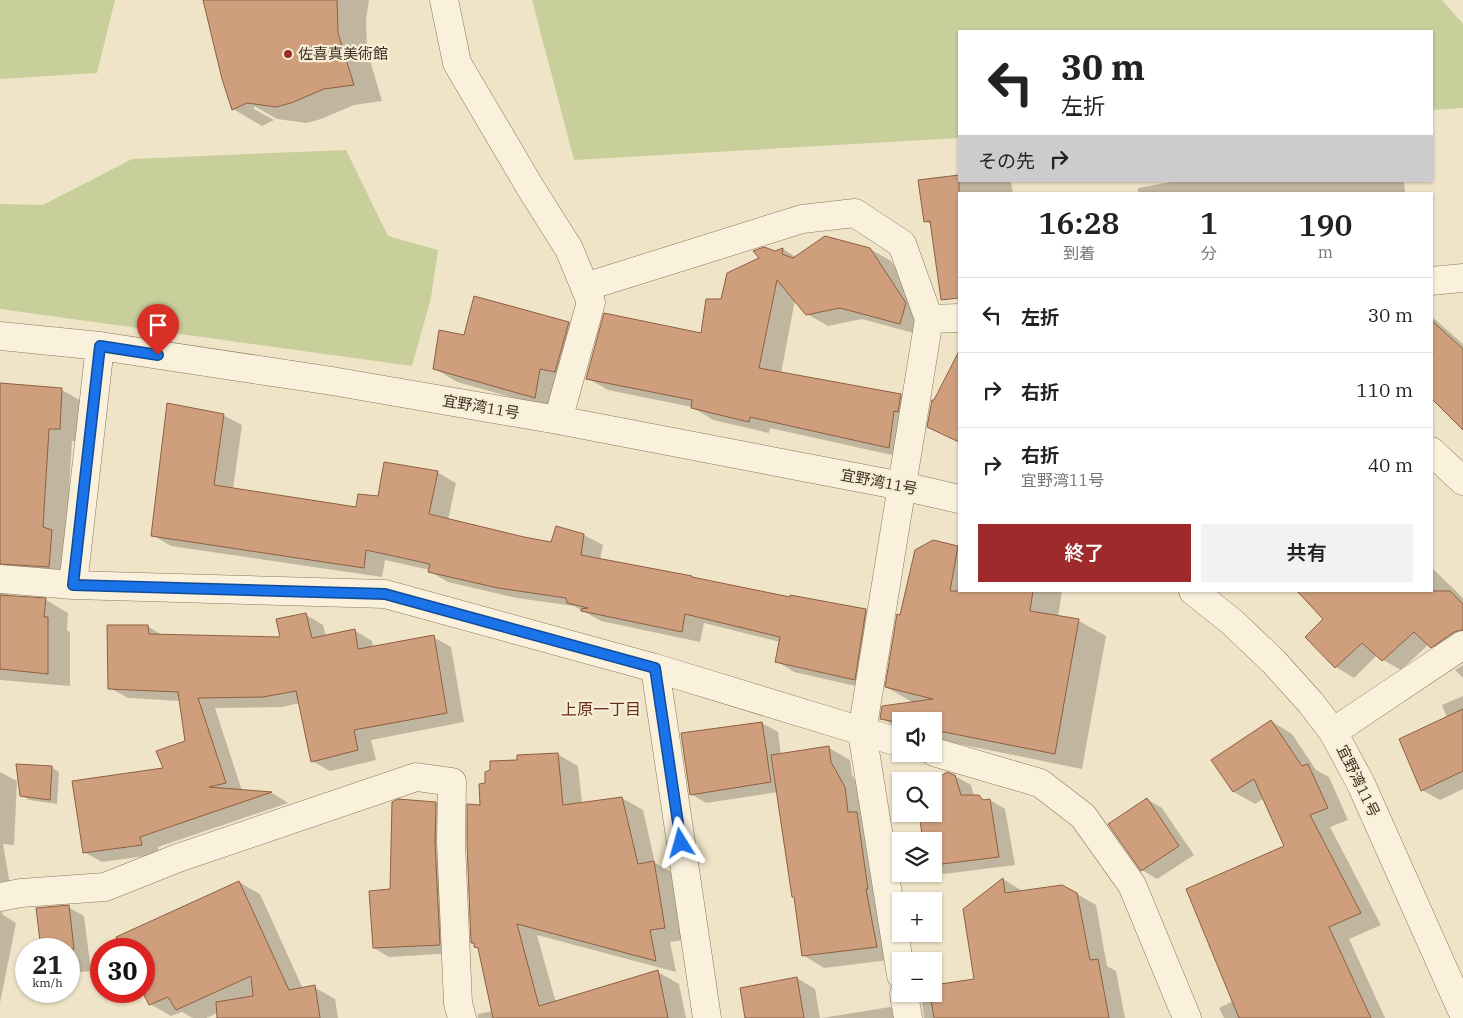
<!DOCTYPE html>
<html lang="ja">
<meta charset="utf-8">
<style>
:root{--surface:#fff;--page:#f2f2f2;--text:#222;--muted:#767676;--line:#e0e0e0;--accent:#9e2a2b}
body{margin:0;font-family:"IBM Plex Serif","Noto Sans JP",serif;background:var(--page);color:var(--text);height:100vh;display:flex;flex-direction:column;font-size:19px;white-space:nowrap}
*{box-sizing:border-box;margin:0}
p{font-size:16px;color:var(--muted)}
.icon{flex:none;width:28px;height:28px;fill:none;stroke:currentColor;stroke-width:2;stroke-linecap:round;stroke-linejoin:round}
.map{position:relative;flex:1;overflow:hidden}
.side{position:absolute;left:958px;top:192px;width:475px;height:400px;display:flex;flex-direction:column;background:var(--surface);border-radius:0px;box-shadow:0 1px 4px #0004}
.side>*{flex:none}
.guide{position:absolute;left:958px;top:30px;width:475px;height:152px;border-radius:0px;box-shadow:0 1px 4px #0004;background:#fff;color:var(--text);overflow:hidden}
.fabs{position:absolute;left:892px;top:712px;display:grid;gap:10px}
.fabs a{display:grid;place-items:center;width:50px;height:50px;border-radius:0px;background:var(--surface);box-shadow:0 1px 4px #0004;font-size:25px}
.speed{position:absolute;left:15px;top:938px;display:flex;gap:10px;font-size:25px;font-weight:700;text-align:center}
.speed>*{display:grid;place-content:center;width:65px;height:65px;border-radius:50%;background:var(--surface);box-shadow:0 1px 4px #0004;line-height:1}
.speed small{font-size:12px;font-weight:400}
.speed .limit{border:8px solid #d22;background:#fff;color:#111}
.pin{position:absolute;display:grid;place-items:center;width:42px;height:42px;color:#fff;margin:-51px -21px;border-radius:50% 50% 50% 0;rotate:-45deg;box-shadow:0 0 5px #0007}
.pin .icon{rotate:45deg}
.me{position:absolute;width:55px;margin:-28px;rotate:352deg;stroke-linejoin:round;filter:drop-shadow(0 0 4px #0008)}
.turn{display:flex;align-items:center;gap:18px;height:105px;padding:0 20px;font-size:22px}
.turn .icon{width:65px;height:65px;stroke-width:2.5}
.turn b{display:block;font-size:35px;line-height:42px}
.then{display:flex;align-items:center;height:48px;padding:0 20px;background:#0003;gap:10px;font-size:19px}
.eta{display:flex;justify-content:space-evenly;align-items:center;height:85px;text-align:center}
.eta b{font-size:30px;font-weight:600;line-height:35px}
.action{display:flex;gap:10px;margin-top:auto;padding:10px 20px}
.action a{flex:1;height:58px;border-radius:0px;background:var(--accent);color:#fff;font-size:20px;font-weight:600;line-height:58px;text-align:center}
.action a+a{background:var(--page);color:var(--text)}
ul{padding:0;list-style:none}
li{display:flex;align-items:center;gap:15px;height:75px;padding:0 20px;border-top:1px solid var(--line)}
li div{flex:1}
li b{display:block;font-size:19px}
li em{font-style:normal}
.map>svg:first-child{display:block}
.green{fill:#c9cf9b}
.shadow{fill:#0003}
.building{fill:#cf9f7d;stroke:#8d5f41}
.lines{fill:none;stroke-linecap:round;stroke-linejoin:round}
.minor-casing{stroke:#8d765c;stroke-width:29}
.minor{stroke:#faf1dc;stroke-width:28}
.route-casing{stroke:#114b97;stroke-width:12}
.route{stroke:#1a73e8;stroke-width:9}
.poi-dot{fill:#9e2a2b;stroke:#f7eed8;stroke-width:2}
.labels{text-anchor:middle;stroke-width:4.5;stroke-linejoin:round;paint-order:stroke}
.poi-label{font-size:15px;fill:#3d2e20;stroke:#f7eed8;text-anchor:start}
.street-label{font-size:15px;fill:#3d2e20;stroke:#f7eed8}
.neighbourhood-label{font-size:16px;fill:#6b2e1e;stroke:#f7eed8}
</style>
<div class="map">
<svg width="1463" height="1018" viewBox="0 0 1463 1018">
<rect width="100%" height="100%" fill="#f0e4c8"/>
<path class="green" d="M 0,0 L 115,0 L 97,73 L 0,79 Z
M 532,0 L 1442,0 L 1463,24 L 1463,108 L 1431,110 L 1431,31 L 959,31 L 959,138 L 574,160 Z
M 346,150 L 388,236 L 438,250 L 431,298 L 412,366 L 0,309 L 0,204 L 43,205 L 132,159 Z"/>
<path class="shadow" d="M 204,0 L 369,0 L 366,20 L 367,50 L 382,101 L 354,105 L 321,119 L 306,123 L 277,119 L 254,106 L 254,109 L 274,120 L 262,126 L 233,109 Z
M 959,181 L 1010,181 L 1011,182 L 1013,194 L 959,194 L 932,225 L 925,221 Z
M 1176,181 L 1404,181 L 1405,194 L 1138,194 L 1138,188 Z
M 783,249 L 796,257 L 870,249 L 891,261 L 926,315 L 921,335 L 862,319 L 828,326 L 807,314 L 795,300 L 781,373 L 901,395 L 921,407 L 910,459 L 770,428 L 769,433 L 713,420 L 692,407 L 608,390 L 587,378 L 702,334 L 722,300 L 775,253 Z
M 475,297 L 569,323 L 592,336 L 558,410 L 457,382 L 434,368 L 465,337 Z
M 1431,316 L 1463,344 L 1463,428 L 1431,397 Z
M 0,384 L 62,390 L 85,403 L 83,441 L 72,441 L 66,540 L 72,580 L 7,591 L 8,597 L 46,600 L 68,613 L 67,630 L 70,632 L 70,686 L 0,680 Z
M 223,415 L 242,425 L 233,489 L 357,508 L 437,472 L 456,483 L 448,520 L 524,538 L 552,543 L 557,528 L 584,535 L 603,545 L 600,560 L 791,598 L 866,610 L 884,620 L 873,690 L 794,672 L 776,661 L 780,642 L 704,623 L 700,642 L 601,621 L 574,606 L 517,598 L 448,582 L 429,571 L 430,570 L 385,560 L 382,577 L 171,546 L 153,535 Z
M 934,541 L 959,547 L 959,591 L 1062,591 L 1058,617 L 1079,621 L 1106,636 L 1082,769 L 934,739 L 934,721 L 901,721 L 901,730 L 881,718 L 914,703 L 886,687 L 901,616 Z
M 1431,567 L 1463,598 L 1463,648 L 1449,657 L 1429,644 L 1401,670 L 1383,660 L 1377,655 L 1354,678 L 1336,667 L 1306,637 L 1431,591 Z
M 305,614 L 323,625 L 326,636 L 354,630 L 372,641 L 373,647 L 433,637 L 451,647 L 464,722 L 371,740 L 376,760 L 330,771 L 312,761 L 300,703 L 282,707 L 215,708 L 242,791 L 272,793 L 288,803 L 158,847 L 159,854 L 102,862 L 84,852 L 164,769 L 186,741 L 181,701 L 128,698 L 110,688 L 147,626 L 164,636 L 281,639 Z
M 1463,665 L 1463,678 L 1455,670 Z
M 1463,696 L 1463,789 L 1440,800 L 1422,790 L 1447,718 L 1442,705 Z
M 1271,721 L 1292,734 L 1316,770 L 1329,777 L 1348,820 L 1330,827 L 1381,925 L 1349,939 L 1385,1018 L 1224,1018 L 1219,1008 L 1233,1001 L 1286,846 L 1264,798 L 1255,804 L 1234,792 L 1212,760 Z
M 762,723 L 778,732 L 781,755 L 829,748 L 850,760 L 852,775 L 865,800 L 897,959 L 824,968 L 803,955 L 796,898 L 778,792 L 706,803 L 691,794 Z
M 557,754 L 578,766 L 582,803 L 622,798 L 643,810 L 655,863 L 675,874 L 685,940 L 670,942 L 676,972 L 537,935 L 556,1003 L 658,972 L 679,984 L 686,1018 L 478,1018 L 478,1014 L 493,1011 L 479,949 L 475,947 L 475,944 L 472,943 L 481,806 L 487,784 L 518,761 Z
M 51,767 L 59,772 L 57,804 L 29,800 L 21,795 Z
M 0,772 L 17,781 L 14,845 L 3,844 L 11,891 L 0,909 Z
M 955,776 L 971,785 L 974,796 L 978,796 L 985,801 L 990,800 L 1005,809 L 1015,865 L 944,874 L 934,868 L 934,841 L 924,841 L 920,814 L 934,814 L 934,783 Z
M 1147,799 L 1162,808 L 1194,855 L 1157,879 L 1142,870 Z
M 436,803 L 451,812 L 455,953 L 389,957 L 374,948 L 391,890 Z
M 1003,879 L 1021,890 L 1022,892 L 1077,894 L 1096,905 L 1107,966 L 1116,971 L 1125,1018 L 924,1018 L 922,1002 L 932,1000 L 931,994 L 934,994 L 934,986 L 976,980 Z
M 239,882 L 260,894 L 303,989 L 314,987 L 335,999 L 338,1018 L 258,1018 L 255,996 L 206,1018 L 193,1018 L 182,1012 L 171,1016 L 150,1004 L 144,991 L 144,949 Z
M 68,907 L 84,916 L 91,971 L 69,973 Z
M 0,909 L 3,915 L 16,923 L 0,1003 Z
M 797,978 L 815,989 L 820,1018 L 746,1018 Z
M 890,1007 L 909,1018 L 822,1018 Z"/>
<path class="building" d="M 203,0 L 337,0 L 338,33 L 354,85 L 324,89 L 291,103 L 276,107 L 247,103 L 232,110 L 222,79 Z
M 959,175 L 959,298 L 941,300 L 930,221 L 924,222 L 918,180 Z
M 825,236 L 870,248 L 906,303 L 900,324 L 840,308 L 806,315 L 777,280 L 759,368 L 901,394 L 898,412 L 894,411 L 889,448 L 750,417 L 749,422 L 691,408 L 692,400 L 586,379 L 604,313 L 701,333 L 706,299 L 721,299 L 727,273 L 759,258 L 753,251 L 764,247 L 775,251 L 783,248 L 782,254 L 793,258 Z
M 474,296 L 569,322 L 555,372 L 540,369 L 535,398 L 433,369 L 439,330 L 464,335 Z
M 1431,320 L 1463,349 L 1463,430 L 1431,398 Z
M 959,351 L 959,442 L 927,427 L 932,400 L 934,400 Z
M 0,383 L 62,388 L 60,429 L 49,429 L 43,527 L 52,530 L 49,567 L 0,564 Z
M 167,403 L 224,414 L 214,485 L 356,507 L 358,494 L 378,496 L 384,462 L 438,471 L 429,514 L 524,537 L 551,542 L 556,526 L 584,534 L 581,555 L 692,576 L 692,577 L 790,597 L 790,595 L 866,609 L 855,680 L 775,662 L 780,637 L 685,614 L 682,632 L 581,611 L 581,609 L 588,608 L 567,603 L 566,598 L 498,588 L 428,572 L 430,564 L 366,550 L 364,568 L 151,536 Z
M 933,540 L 958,546 L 950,591 L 1033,591 L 1030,611 L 1079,619 L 1055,754 L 934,730 L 934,721 L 901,721 L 901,723 L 880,719 L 882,706 L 933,699 L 885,687 L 897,614 L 900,615 L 915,550 Z
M 1297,591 L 1450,591 L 1463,604 L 1463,630 L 1454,632 L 1431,648 L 1414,632 L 1382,661 L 1362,643 L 1335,668 L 1305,637 L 1323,619 Z
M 0,595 L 46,598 L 44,617 L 48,617 L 48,674 L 0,669 Z
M 306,613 L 312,638 L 355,629 L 358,649 L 434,635 L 447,713 L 354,730 L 358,750 L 311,762 L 296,691 L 263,697 L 198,698 L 226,783 L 209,787 L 272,792 L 140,837 L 142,845 L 83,853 L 72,781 L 163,768 L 156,751 L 185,741 L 178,692 L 108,689 L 107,625 L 148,625 L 149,634 L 280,637 L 276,619 Z
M 1463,709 L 1463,771 L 1421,791 L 1399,739 Z
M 1271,720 L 1302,766 L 1308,764 L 1328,808 L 1310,815 L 1361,913 L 1329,927 L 1371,1018 L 1239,1018 L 1186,889 L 1284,846 L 1254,779 L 1233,792 L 1211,760 Z
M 762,722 L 771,782 L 690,795 L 681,733 Z
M 829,746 L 831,762 L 845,787 L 848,812 L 857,812 L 868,889 L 866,889 L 877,947 L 802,956 L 794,897 L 792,897 L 771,755 Z
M 558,753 L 563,805 L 622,797 L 638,864 L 654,861 L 665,928 L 650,930 L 656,961 L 517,924 L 539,1006 L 658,970 L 668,1018 L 493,1018 L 478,948 L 474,947 L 474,943 L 471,943 L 467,842 L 467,804 L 480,805 L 479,784 L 485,783 L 485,772 L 490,770 L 490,761 L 517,760 L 517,755 Z
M 16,764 L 52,766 L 50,800 L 20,796 Z
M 947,772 L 955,775 L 961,795 L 979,795 L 983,800 L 990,799 L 999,857 L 934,865 L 934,841 L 923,841 L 919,814 L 934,814 L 933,781 Z
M 1147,798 L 1179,846 L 1141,871 L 1108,824 Z
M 398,799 L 436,802 L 435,843 L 440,945 L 373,948 L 369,891 L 390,889 L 392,802 Z
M 1003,878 L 1005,893 L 1062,885 L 1077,893 L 1090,960 L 1098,959 L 1109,1018 L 934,1018 L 930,994 L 934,994 L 934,985 L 974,979 L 963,909 Z
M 239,881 L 289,990 L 315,985 L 320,1018 L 217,1018 L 216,1002 L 253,996 L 251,976 L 176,1010 L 168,997 L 149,1005 L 142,991 L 144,991 L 144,949 L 122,949 L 116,937 Z
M 69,905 L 74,949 L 41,949 L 36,908 Z
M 797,977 L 804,1018 L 745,1018 L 740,988 Z"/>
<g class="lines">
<defs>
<path id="minor" d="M 444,0 L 457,63 L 530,187 L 569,249 L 591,302 L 558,420
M 1431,281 L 1463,278
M 585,287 L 802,219 L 855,213 L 902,244 L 929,319
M 0,336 L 100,346 L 332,381 L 558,420 L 902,486 L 959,499
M 1431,451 L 1463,481
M 0,579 L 73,585 L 385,594 L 655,668 L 901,743
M 73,585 L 100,346
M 1193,591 L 1232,622 L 1274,662 L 1310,702 L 1333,732 L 1361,784 L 1463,1013
M 655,668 L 707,1018
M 1333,732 L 1463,645
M 934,752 L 1040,783 L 1083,816 L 1132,885 L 1187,1018
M 0,897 L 21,893 L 105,887 L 178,858 L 416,777 L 452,782 L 451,842 L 458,1003 L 462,1018
M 901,975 L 862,732 L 929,319 L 959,318
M 904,994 L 908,1018"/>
</defs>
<use href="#minor" class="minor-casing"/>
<use href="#minor" class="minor"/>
</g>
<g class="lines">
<defs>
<path id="route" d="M 158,355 L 100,346 L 73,585 L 385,594 L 655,668 L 681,843"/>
</defs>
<use href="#route" class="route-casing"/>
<use href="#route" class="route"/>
</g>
<circle class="poi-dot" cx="288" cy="54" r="5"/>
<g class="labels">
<g class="poi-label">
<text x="298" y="59">佐喜真美術館</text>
</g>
<g class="street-label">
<text transform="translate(481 407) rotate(10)" y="5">宜野湾11号</text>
<text transform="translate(879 482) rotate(11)" y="5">宜野湾11号</text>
<text transform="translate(1358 781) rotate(64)" y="5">宜野湾11号</text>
</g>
<g class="neighbourhood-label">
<text x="601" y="715">上原一丁目</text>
</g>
</g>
</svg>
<div class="fabs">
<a><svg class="icon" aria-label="sound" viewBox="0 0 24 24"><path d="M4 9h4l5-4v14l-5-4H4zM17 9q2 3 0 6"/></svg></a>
<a><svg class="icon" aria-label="search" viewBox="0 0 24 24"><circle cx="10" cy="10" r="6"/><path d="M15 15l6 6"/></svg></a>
<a><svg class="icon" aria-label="layers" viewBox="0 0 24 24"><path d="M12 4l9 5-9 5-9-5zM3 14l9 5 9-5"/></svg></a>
<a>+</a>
<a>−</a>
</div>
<div class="speed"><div>21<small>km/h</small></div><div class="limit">30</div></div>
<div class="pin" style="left:158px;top:355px;background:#d93025"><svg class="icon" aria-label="arrive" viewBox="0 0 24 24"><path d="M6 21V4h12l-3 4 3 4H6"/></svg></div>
<svg class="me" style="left:681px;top:843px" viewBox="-20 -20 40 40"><path d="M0-17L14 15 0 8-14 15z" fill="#1a73e8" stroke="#fff" stroke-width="4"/></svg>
<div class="guide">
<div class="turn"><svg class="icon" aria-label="left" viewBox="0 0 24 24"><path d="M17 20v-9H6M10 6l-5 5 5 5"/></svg><div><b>30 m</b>左折</div></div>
<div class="then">その先<svg class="icon" aria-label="right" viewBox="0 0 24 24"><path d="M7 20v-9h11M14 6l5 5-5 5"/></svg></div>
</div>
<section class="side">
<div class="eta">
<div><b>16:28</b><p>到着</p></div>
<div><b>1</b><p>分</p></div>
<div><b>190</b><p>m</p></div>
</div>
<ul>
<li><svg class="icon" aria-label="left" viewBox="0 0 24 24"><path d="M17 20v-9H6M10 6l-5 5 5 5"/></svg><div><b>左折</b></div><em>30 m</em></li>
<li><svg class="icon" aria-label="right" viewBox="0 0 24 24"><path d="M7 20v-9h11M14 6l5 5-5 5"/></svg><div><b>右折</b></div><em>110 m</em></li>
<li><svg class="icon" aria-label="right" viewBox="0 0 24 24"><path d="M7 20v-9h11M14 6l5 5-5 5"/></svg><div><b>右折</b><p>宜野湾11号</p></div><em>40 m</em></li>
</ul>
<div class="action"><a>終了</a><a>共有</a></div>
</section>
</div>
